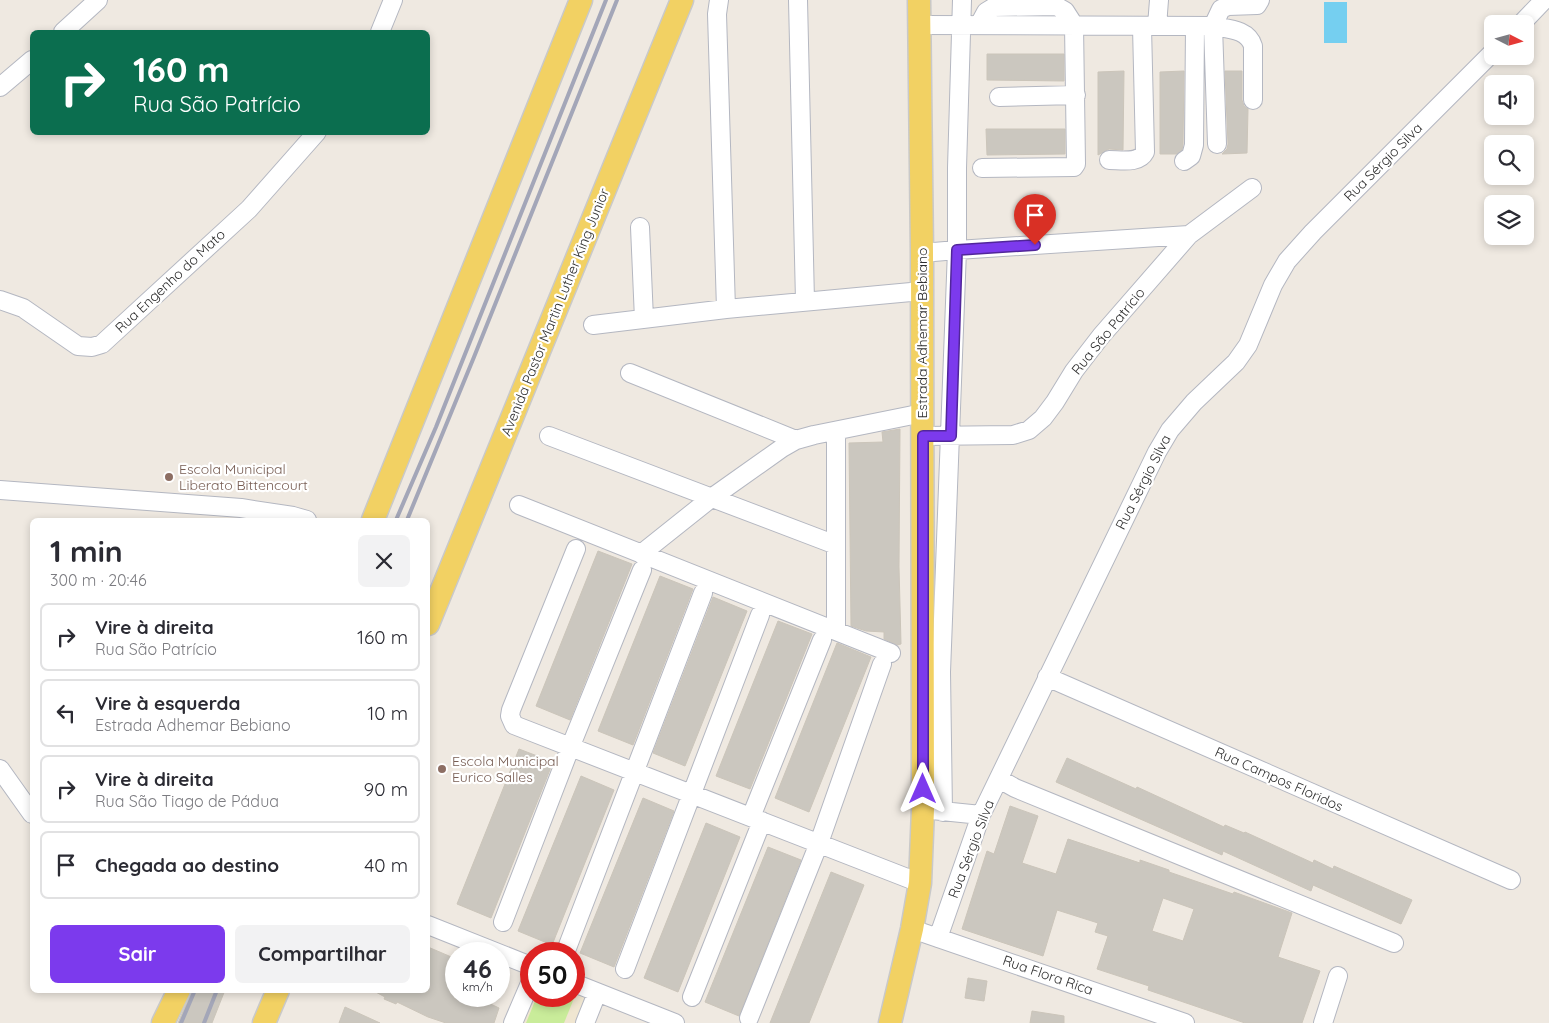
<!DOCTYPE html>
<html lang="pt">
<meta charset="utf-8">
<style>
:root{--surface:#fff;--page:#f2f2f3;--text:#2b2b33;--muted:#7c7c81;--line:#e1e1e2;--accent:#7c3aed}
body{margin:0;font-family:Quicksand,sans-serif;background:var(--page);color:var(--text);height:100vh;display:flex;flex-direction:column;font-size:19px;white-space:nowrap}
*{box-sizing:border-box;margin:0}
p{font-size:16px;color:var(--muted)}
.icon{flex:none;width:28px;height:28px;fill:none;stroke:currentColor;stroke-width:2;stroke-linecap:round;stroke-linejoin:round}
.map{position:relative;flex:1;overflow:hidden}
.panel{position:absolute;left:30px;top:518px;width:400px;height:475px;display:flex;flex-direction:column;background:var(--surface);border-radius:8px;box-shadow:0 2px 8px #0003}
.panel>*{flex:none}
.guide{position:absolute;left:30px;top:30px;width:400px;height:105px;border-radius:8px;box-shadow:0 2px 8px #0003;background:#0b6e4f;color:#fff;overflow:hidden}
.needle{width:32px;rotate:96deg}
.buttons{position:absolute;left:1484px;top:15px;display:grid;gap:10px}
.buttons a{display:grid;place-items:center;width:50px;height:50px;border-radius:8px;background:var(--surface);box-shadow:0 2px 8px #0003;font-size:25px}
.speed{position:absolute;left:445px;top:942px;display:flex;gap:10px;font-size:25px;font-weight:700;text-align:center}
.speed>*{display:grid;place-content:center;width:65px;height:65px;border-radius:50%;background:var(--surface);box-shadow:0 2px 8px #0003;line-height:1}
.speed small{font-size:12px;font-weight:400}
.speed .limit{border:8px solid #d22;background:#fff;color:#111}
.pin{position:absolute;display:grid;place-items:center;width:42px;height:42px;color:#fff;margin:-51px -21px;border-radius:50% 50% 50% 0;rotate:-45deg;box-shadow:0 0 5px #0007}
.pin .icon{rotate:45deg}
.me{position:absolute;width:55px;margin:-28px;rotate:0deg;stroke-linejoin:round;filter:drop-shadow(0 0 4px #0008)}
.turn{display:flex;align-items:center;gap:18px;height:105px;padding:0 20px;font-size:22px}
.turn .icon{width:65px;height:65px;stroke-width:2.5}
.turn b{display:block;font-size:35px;line-height:42px}
.round{display:grid;place-items:center;flex:none;width:52px;height:52px;border-radius:8px;background:var(--page)}
.summary{display:flex;align-items:center;justify-content:space-between;height:85px;padding:0 20px}
h1{font-size:30px;font-weight:800;line-height:38px}
.button{display:flex;gap:10px;margin-top:auto;padding:10px 20px}
.button a{flex:1;height:58px;border-radius:8px;background:var(--accent);color:#fff;font-size:20px;font-weight:800;line-height:58px;text-align:center}
.button a+a{background:var(--page);color:var(--text)}
ul{padding:0;list-style:none}
li{display:flex;align-items:center;gap:15px;height:68px;margin:0 10px 8px;padding:0 10px;border:2px solid var(--line);border-radius:8px}
li div{flex:1}
li b{display:block;font-size:19px}
li em{font-style:normal}
.map>svg:first-child{display:block}
.education{fill:#f0e6d1}
.pitch{fill:#c9ec9a}
.water{fill:#75cff0}
.building{fill:#cbc7bf;stroke:#cbc5ba;fill-rule:evenodd}
.lines{fill:none;stroke-linecap:round;stroke-linejoin:round}
.minor-casing{stroke:#b4b7c1;stroke-width:20}
.major-casing{stroke:#c9c9c9;stroke-width:25}
.minor{stroke:#fff;stroke-width:18}
.major{stroke:#f2d163;stroke-width:22}
.rail{stroke:#a3a6b8;stroke-width:4}
.route-casing{stroke:#51269a;stroke-width:12}
.route{stroke:#7c3aed;stroke-width:9}
.education-dot{fill:#8d6e63;stroke:#fff;stroke-width:2}
.labels{text-anchor:middle;stroke-width:4.5;stroke-linejoin:round;paint-order:stroke}
.street-label{font-size:14px;fill:#2e2e2e;stroke:#fff}
.education-label{font-size:14px;fill:#785e54;stroke:#fff;text-anchor:start}
</style>
<div class="map">
<svg width="1549" height="1023" viewBox="0 0 1549 1023">
<rect width="100%" height="100%" fill="#efe9e1"/>
<path class="education" d="M 574,987 L 587,992 L 575,1023 L 522,1023 L 533,996 L 574,996 Z"/>
<path class="pitch" d="M 574,990 L 577,991 L 564,1023 L 526,1023 L 537,996 L 574,996 Z"/>
<path class="water" d="M 1324,2 L 1347,2 L 1347,43 L 1324,43 Z"/>
<path class="building" d="M 987,54 L 1064,54 L 1064,81 L 987,80 Z
M 1124,71 L 1123,150 L 1109,149 L 1098,155 L 1098,72 Z
M 1184,71 L 1183,144 L 1182,150 L 1177,154 L 1160,154 L 1160,72 Z
M 1225,71 L 1242,71 L 1242,100 L 1244,106 L 1248,109 L 1247,153 L 1222,154 L 1227,149 L 1228,144 Z
M 986,129 L 1065,129 L 1065,154 L 987,155 Z
M 900,429 L 899,567 L 901,644 L 897,645 L 884,639 L 884,632 L 866,631 L 851,626 L 849,443 L 883,442 L 882,432 Z
M 598,551 L 632,564 L 570,720 L 536,706 Z
M 660,576 L 693,589 L 633,745 L 598,731 Z
M 713,597 L 747,611 L 685,766 L 653,753 Z
M 778,621 L 812,634 L 750,789 L 716,776 Z
M 837,643 L 871,657 L 809,812 L 775,798 Z
M 519,749 L 553,762 L 491,918 L 457,904 Z
M 1067,758 L 1136,789 L 1137,787 L 1224,827 L 1225,825 L 1244,833 L 1245,832 L 1313,863 L 1314,860 L 1333,869 L 1334,866 L 1412,900 L 1401,924 L 1313,885 L 1311,891 L 1223,851 L 1222,855 L 1056,782 Z
M 581,776 L 614,790 L 552,945 L 518,931 Z
M 643,798 L 674,811 L 614,967 L 580,953 Z
M 1010,806 L 1038,816 L 1022,863 L 1056,874 L 1068,839 L 1140,863 L 1140,860 L 1169,870 L 1169,872 L 1233,894 L 1234,892 L 1292,913 L 1278,957 L 1320,971 L 1302,1023 L 1245,1023 L 1148,990 L 1149,986 L 1097,969 L 1108,936 L 1095,932 L 1098,923 L 1057,910 L 1043,956 L 962,929 L 987,851 L 994,854 ZM 1163,898 L 1194,909 L 1183,941 L 1152,931 Z
M 706,823 L 740,837 L 678,992 L 644,978 Z
M 768,847 L 801,860 L 739,1016 L 705,1002 Z
M 831,872 L 864,885 L 809,1023 L 770,1023 Z
M 428,947 L 456,959 L 456,996 L 474,996 L 499,1008 L 494,1023 L 446,1023 L 428,1017 L 397,1002 L 396,1004 L 384,999 L 385,997 L 372,990 L 428,990 Z
M 968,978 L 987,981 L 984,1001 L 965,998 Z
M 192,990 L 225,990 L 212,1023 L 178,1023 Z
M 345,1007 L 380,1023 L 339,1023 Z
M 1032,1011 L 1064,1016 L 1064,1023 L 1030,1023 Z"/>
<g class="lines">
<defs>
<path id="minor" d="M 719,0 L 717,14 L 726,309
M 798,0 L 805,301
M 1521,24 L 1544,0
M 920,25 L 1213,26 C 1228,29 1248,29 1253,46 L 1253,100
M 979,25 L 986,12 L 994,7 L 1056,6 L 1065,11 L 1074,25 L 1076,164 L 1074,167 L 982,168
M 1157,26 L 1159,0
M 63,32 L 98,0
M 380,32 L 393,0
M 0,87 L 32,60
M 999,97 L 1076,95
M 1217,144 L 1213,26 L 1221,9 L 1228,6 L 1257,5 L 1260,0
M 1109,160 C 1121,160 1139,164 1145,152 L 1142,27
M 1184,161 L 1191,156 L 1194,145 L 1195,26
M 640,227 L 644,319
M 922,253 L 957,250 L 1189,235
M 0,300 L 23,308 L 78,346 L 92,347 L 102,344 L 249,209 L 317,132
M 593,325 L 726,309 L 922,291
M 630,373 L 796,440
M 836,431 L 836,631
M 549,436 L 836,545
M 923,436 L 1013,435 L 1029,430 L 1043,418 L 1055,402 L 1074,371 L 1101,336 L 1189,235 L 1252,188
M 0,490 L 241,508 L 293,516 L 307,520
M 519,505 L 891,653
M 576,549 L 511,710 L 510,716 L 514,725 L 920,883
M 641,554 L 710,499 L 782,448 L 796,440 L 814,435 L 923,413
M 1047,677 L 1511,880
M 0,769 L 32,814
M 999,779 L 1015,788 L 1394,943
M 932,810 L 981,815
M 943,812 L 941,672 L 957,250 L 957,168 L 962,0
M 751,817 L 822,640
M 503,922 L 570,748 L 642,570
M 428,925 L 531,966
M 912,929 L 1185,1023
M 938,938 L 981,815 L 1157,452 L 1170,430 L 1194,402 L 1236,362 L 1248,345 L 1273,285 L 1287,261 L 1313,232 L 1492,53
M 567,948 L 703,593
M 625,969 L 760,615
M 574,983 L 675,1023
M 692,997 L 762,821
M 749,1018 L 819,843 L 882,664
M 513,1023 L 531,981
M 585,1023 L 597,993
M 1323,1023 L 1338,976"/>
<path id="major" d="M 373,520 L 581,0
M 428,624 L 682,0
M 163,1023 L 179,990
M 264,1023 L 278,990
M 890,1023 L 912,929 L 920,883 L 923,809 L 922,253 L 919,0"/>
</defs>
<use href="#minor" class="minor-casing"/>
<use href="#major" class="major-casing"/>
<use href="#minor" class="minor"/>
<use href="#major" class="major"/>
<path class="rail" d="M 396,520 L 436,427 L 606,0
M 407,520 L 474,357 L 617,0
M 181,1023 L 195,990
M 204,1023 L 217,990"/>
</g>
<g class="lines">
<defs>
<path id="route" d="M 923,789 L 923,436 L 951,436 L 957,250 L 1035,245"/>
</defs>
<use href="#route" class="route-casing"/>
<use href="#route" class="route"/>
</g>
<g class="education-dot">
<circle cx="169" cy="477" r="5"/>
<circle cx="442" cy="769" r="5"/>
</g>
<g class="labels">
<g class="street-label">
<text transform="translate(1383 162) rotate(-45)" y="5">Rua Sérgio Silva</text>
<text transform="translate(170 281) rotate(-43)" y="5">Rua Engenho do Mato</text>
<text transform="translate(555 312) rotate(-68)" y="5">Avenida Pastor Martin Luther King Junior</text>
<text transform="translate(1108 331) rotate(-51)" y="5">Rua São Patrício</text>
<text transform="translate(922 333) rotate(-90)" y="5">Estrada Adhemar Bebiano</text>
<text transform="translate(1143 482) rotate(-63)" y="5">Rua Sérgio Silva</text>
<text transform="translate(1279 779) rotate(24)" y="5">Rua Campos Floridos</text>
<text transform="translate(971 849) rotate(-69)" y="5">Rua Sérgio Silva</text>
<text transform="translate(1048 975) rotate(19)" y="5">Rua Flora Rica</text>
</g>
<g class="education-label">
<text x="179" y="474">Escola Municipal<tspan x="179" dy="16">Liberato Bittencourt</tspan></text>
<text x="452" y="766">Escola Municipal<tspan x="452" dy="16">Eurico Salles</tspan></text>
</g>
</g>
</svg>
<div class="buttons">
<a><svg class="needle" viewBox="-14 -14 28 28"><path d="M0-13l5 13h-10z" fill="#e53935"/><path d="M0 13l5-13h-10z" fill="#7c7c81"/></svg></a>
<a><svg class="icon" aria-label="sound" viewBox="0 0 24 24"><path d="M4 9h4l5-4v14l-5-4H4zM17 9q2 3 0 6"/></svg></a>
<a><svg class="icon" aria-label="search" viewBox="0 0 24 24"><circle cx="10" cy="10" r="6"/><path d="M15 15l6 6"/></svg></a>
<a><svg class="icon" aria-label="layers" viewBox="0 0 24 24"><path d="M12 4l9 5-9 5-9-5zM3 14l9 5 9-5"/></svg></a>
</div>
<div class="speed"><div>46<small>km/h</small></div><div class="limit">50</div></div>
<div class="pin" style="left:1035px;top:245px;background:#d93025"><svg class="icon" aria-label="arrive" viewBox="0 0 24 24"><path d="M6 21V4h12l-3 4 3 4H6"/></svg></div>
<svg class="me" style="left:923px;top:789px" viewBox="-20 -20 40 40"><path d="M0-17L14 15 0 8-14 15z" fill="#7c3aed" stroke="#fff" stroke-width="4"/></svg>
<div class="guide">
<div class="turn"><svg class="icon" aria-label="right" viewBox="0 0 24 24"><path d="M7 20v-9h11M14 6l5 5-5 5"/></svg><div><b>160 m</b>Rua São Patrício</div></div>
</div>
<section class="panel">
<div class="summary"><div><h1>1 min</h1><p>300 m · 20:46</p></div><a class="round"><svg class="icon" aria-label="close" viewBox="0 0 24 24"><path d="M6 6l12 12M18 6L6 18"/></svg></a></div>
<ul>
<li><svg class="icon" aria-label="right" viewBox="0 0 24 24"><path d="M7 20v-9h11M14 6l5 5-5 5"/></svg><div><b>Vire à direita</b><p>Rua São Patrício</p></div><em>160 m</em></li>
<li><svg class="icon" aria-label="left" viewBox="0 0 24 24"><path d="M17 20v-9H6M10 6l-5 5 5 5"/></svg><div><b>Vire à esquerda</b><p>Estrada Adhemar Bebiano</p></div><em>10 m</em></li>
<li><svg class="icon" aria-label="right" viewBox="0 0 24 24"><path d="M7 20v-9h11M14 6l5 5-5 5"/></svg><div><b>Vire à direita</b><p>Rua São Tiago de Pádua</p></div><em>90 m</em></li>
<li><svg class="icon" aria-label="arrive" viewBox="0 0 24 24"><path d="M6 21V4h12l-3 4 3 4H6"/></svg><div><b>Chegada ao destino</b></div><em>40 m</em></li>
</ul>
<div class="button"><a>Sair</a><a>Compartilhar</a></div>
</section>
</div>
